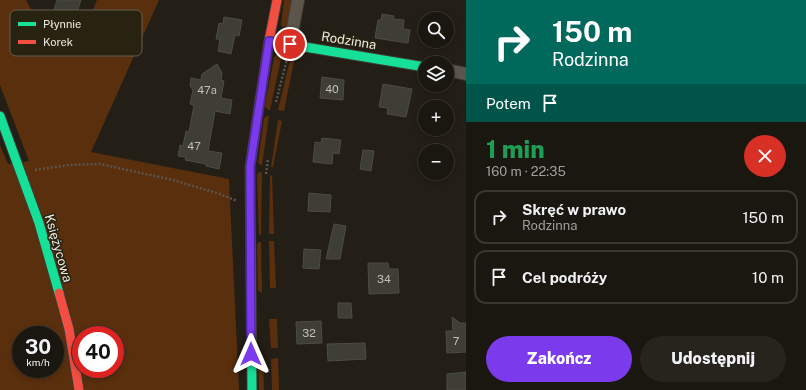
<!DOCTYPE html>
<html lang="pl">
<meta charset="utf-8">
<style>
:root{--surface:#1a1710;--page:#27241e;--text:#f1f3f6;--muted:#9f9f9f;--line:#383630;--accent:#7c3aed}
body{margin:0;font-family:"Public Sans",sans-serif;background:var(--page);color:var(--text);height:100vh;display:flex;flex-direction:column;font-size:15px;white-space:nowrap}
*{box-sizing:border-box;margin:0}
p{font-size:13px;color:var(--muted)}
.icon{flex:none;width:22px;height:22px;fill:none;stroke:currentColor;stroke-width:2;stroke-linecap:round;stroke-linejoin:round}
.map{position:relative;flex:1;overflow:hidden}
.side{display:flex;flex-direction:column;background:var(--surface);width:340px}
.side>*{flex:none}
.top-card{background:#00695c;color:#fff;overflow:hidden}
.fabs{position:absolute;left:418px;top:12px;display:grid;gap:8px}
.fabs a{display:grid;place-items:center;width:36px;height:36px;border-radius:50%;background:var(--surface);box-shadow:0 2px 6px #0003,0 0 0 1px var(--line);font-size:20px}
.speed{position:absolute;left:12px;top:326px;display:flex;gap:8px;font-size:20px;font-weight:700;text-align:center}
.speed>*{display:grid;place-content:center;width:52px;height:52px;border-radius:50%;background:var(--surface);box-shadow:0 2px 6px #0003,0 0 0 1px var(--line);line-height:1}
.speed small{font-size:10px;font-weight:400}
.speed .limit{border:6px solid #d22;background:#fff;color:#111}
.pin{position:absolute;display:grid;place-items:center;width:34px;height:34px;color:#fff;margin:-17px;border:2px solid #fff;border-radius:50%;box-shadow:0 1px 4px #0007}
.me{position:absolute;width:44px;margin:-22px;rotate:0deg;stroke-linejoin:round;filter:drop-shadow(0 0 3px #0008)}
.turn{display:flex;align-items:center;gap:14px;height:84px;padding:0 20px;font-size:18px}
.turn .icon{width:52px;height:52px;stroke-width:2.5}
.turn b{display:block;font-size:28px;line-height:34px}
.then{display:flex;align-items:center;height:38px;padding:0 20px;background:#0003;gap:8px;font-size:15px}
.round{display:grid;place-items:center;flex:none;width:42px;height:42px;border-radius:21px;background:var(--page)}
.headline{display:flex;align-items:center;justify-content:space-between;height:68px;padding:0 20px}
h1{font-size:24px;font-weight:800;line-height:30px;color:#1e9e55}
.action{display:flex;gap:8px;margin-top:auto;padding:8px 20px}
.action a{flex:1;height:46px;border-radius:24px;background:var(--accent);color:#fff;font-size:16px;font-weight:800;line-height:46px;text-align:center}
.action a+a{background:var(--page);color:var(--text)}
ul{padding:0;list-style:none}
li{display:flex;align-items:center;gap:12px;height:54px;margin:0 8px 6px;padding:0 12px;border:2px solid var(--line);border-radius:12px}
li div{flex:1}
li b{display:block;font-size:15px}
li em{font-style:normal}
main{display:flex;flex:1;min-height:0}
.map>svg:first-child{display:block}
.green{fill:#5a2f0e;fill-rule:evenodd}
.building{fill:#3f3e36;stroke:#4d4b43}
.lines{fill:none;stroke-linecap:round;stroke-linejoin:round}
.street-casing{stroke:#3f3b33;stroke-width:14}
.fast-casing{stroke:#3f3b33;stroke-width:11}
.jam-casing{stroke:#3f3b33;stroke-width:11}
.path{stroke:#5b554e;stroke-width:2.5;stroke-dasharray:2 2;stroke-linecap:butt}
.street{stroke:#5b554c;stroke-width:12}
.fast{stroke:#16e098;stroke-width:9}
.jam{stroke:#f24e42;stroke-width:9}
.route-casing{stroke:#51269a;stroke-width:10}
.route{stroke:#7c3aed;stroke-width:7}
.labels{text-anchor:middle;stroke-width:3;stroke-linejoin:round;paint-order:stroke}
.number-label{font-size:11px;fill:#c2bfb6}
.street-label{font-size:13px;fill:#eeeae0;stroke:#282211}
.key{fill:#282211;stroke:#635e4f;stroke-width:1}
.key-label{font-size:11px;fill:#eeeae0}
</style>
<main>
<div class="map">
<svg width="466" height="390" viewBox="0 0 466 390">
<rect width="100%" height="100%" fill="#231f16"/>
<path class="green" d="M 0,0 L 26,0 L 37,20 L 39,19 L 84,32 L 97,0 L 159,0 L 91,152 L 229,179 L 239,390 L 0,390 L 0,145 L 8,164 L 29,161 L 0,85 ZM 21,335 L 55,335 L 55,369 L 21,369 ZM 81,335 L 115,335 L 115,369 L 81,369 Z
M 284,0 L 293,0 L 288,25 L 285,27 L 282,27 L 281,24 Z
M 281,50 L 283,50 L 270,110 L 268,110 L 265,106 L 274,58 L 277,53 Z
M 292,52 L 303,52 L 295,56 L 284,111 L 278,110 Z
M 267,116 L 269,116 L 262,166 L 258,163 L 264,118 Z
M 278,120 L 282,121 L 273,167 L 271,167 Z
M 259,172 L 262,173 L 261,235 L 259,235 L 257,175 Z
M 272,175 L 274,234 L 269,234 L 270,176 Z
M 269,241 L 274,241 L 276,288 L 270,288 Z
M 259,242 L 261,242 L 262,292 L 260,292 L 258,290 L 257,244 Z
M 269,319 L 277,319 L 278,348 L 271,348 Z
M 260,356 L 263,356 L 264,390 L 259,390 L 258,359 Z
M 278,358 L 279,390 L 272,390 L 271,359 Z"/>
<path class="building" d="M 57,0 L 81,0 L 76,16 L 54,10 Z
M 382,14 L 394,16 L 393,19 L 404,20 L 403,29 L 410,30 L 408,43 L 375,38 L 378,20 L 381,20 Z
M 224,17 L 242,20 L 239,36 L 235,35 L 231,54 L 218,51 L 220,39 L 216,39 L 219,23 L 223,24 Z
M 217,64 L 222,73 L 221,80 L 224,81 L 221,98 L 232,100 L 230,114 L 215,111 L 208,151 L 222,153 L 219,169 L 206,166 L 206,164 L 185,160 L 186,157 L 178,156 L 180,145 L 183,146 L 186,131 L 189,132 L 194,105 L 190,104 L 193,90 L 190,86 L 191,78 L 201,80 L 202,74 Z
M 322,77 L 344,80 L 343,100 L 320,98 Z
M 383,84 L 412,89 L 406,117 L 387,114 L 388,108 L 379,107 Z
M 322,138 L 341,140 L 339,154 L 333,153 L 332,164 L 313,162 L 315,142 L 321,143 Z
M 363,150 L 374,151 L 371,171 L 360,169 Z
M 309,193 L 331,195 L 330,212 L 308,211 Z
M 334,224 L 346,226 L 340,259 L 326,259 Z
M 304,249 L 321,250 L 319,269 L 303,268 Z
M 368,263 L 388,263 L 389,269 L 398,269 L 399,293 L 369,294 Z
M 338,303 L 351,303 L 352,318 L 338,318 Z
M 452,317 L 460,323 L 466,323 L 466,352 L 447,353 L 446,331 L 453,331 Z
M 321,321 L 322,343 L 297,344 L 296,322 Z
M 365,343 L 366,359 L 328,361 L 327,344 Z
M 466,372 L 466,390 L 447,390 L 447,374 Z"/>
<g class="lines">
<defs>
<path id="street" d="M 290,44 L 298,0
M 447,70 L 466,74"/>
<path id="fast" d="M 269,41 L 425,67
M 0,116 L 39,223 L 59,293
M 252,390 L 250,167 L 260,100"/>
<path id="jam" d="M 260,100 L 269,41 L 277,0
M 59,293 L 69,329 L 79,390"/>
</defs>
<use href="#street" class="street-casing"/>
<use href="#fast" class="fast-casing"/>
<use href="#jam" class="jam-casing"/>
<path class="path" d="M 276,102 L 287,59
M 35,170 L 69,165 L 100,164 L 173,180 L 220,194 L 237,201
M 266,174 L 268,159"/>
<use href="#street" class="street"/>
<use href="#fast" class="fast"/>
<use href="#jam" class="jam"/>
</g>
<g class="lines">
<defs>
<path id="route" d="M 251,354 L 250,167 L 269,41 L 290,44"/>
</defs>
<use href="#route" class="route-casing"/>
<use href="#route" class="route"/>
</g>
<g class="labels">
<g class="number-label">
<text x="332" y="93">40</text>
<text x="207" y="94">47a</text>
<text x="194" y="150">47</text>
<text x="384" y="283">34</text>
<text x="309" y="337">32</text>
<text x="456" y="345">7</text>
</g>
<g class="street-label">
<text transform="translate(349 40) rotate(9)" y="5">Rodzinna</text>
<text transform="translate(59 248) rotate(74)" y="5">Księżycowa</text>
</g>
</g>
<rect x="10" y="10" width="132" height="46" rx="6" class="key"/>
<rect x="18" y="22" width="18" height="4" fill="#16e098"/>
<rect x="18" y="40" width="18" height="4" fill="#f24e42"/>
<g class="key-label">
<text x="43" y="28">Płynnie</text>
<text x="43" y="46">Korek</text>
</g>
</svg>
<div class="fabs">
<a><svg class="icon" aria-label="search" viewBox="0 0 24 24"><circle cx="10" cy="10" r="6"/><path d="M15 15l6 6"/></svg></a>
<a><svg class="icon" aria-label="layers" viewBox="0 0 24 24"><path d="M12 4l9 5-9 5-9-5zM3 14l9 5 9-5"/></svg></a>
<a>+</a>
<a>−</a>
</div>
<div class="speed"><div>30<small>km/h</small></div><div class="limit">40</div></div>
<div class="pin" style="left:290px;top:44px;background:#d93025"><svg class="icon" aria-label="arrive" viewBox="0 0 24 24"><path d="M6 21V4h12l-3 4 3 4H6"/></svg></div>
<svg class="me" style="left:251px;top:354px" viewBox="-20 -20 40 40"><path d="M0-17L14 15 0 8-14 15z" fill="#7c3aed" stroke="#fff" stroke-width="4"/></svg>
</div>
<section class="side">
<div class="top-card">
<div class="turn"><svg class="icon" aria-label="right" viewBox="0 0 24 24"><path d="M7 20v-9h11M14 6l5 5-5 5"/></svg><div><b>150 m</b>Rodzinna</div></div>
<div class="then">Potem<svg class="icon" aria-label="arrive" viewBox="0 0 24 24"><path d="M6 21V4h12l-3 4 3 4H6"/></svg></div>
</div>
<div class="headline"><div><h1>1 min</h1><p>160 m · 22:35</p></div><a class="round" style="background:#d93025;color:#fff"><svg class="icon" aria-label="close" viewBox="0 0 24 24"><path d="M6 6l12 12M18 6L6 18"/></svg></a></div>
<ul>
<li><svg class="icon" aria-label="right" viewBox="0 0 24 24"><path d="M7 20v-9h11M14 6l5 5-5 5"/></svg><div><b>Skręć w prawo</b><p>Rodzinna</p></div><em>150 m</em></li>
<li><svg class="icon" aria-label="arrive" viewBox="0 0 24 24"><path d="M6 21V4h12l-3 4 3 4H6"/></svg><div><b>Cel podróży</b></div><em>10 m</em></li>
</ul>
<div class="action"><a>Zakończ</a><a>Udostępnij</a></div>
</section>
</main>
